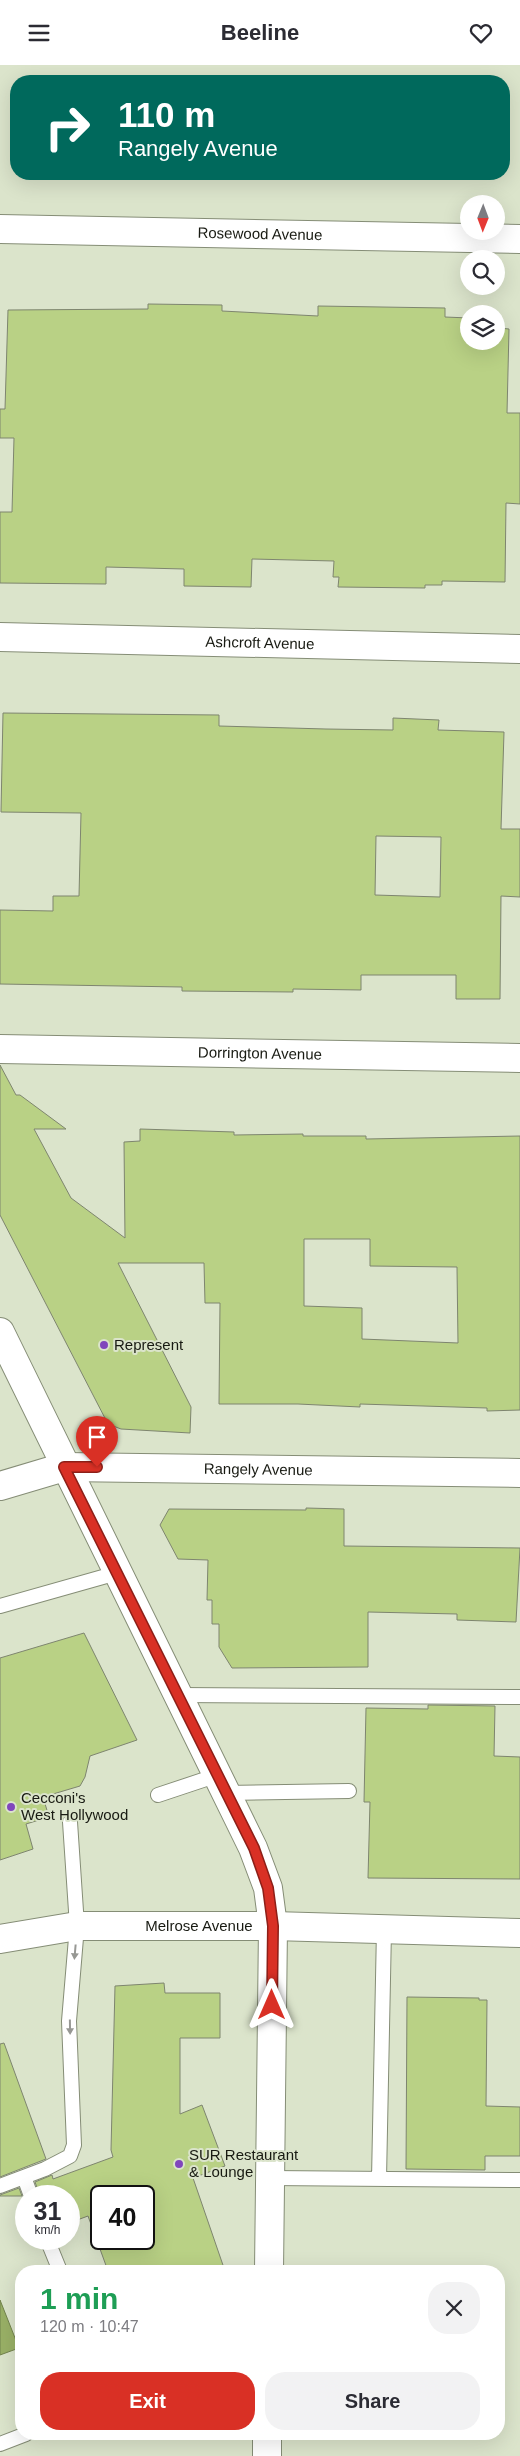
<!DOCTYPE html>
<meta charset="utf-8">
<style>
:root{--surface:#fff;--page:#f2f2f3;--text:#2b2b33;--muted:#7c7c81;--accent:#d93025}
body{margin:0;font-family:Helvetica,sans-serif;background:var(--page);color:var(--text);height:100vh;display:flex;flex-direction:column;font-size:19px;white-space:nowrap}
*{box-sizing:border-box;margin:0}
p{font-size:16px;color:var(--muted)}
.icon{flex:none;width:28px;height:28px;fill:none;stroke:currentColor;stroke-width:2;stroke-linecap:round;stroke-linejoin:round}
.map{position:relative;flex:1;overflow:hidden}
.sheet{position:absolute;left:15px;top:2200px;width:490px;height:175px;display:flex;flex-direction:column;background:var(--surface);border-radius:20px;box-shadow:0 5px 20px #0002}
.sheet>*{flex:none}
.top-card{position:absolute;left:10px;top:10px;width:500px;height:105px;border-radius:20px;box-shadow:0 5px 20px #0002;background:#00695c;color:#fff;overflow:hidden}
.needle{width:32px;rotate:181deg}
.buttons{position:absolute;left:460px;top:130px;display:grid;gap:10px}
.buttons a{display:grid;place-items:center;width:45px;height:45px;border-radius:50%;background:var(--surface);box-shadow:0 5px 20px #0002;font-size:25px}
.speed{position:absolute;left:15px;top:2120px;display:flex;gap:10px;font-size:25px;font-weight:700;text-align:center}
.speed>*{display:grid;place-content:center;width:65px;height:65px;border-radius:50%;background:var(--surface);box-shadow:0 5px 20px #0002;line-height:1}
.speed small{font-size:12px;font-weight:400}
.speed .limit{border:2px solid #111;border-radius:8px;background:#fff;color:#111}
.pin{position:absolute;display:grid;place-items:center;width:42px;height:42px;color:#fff;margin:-51px -21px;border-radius:50% 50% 50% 0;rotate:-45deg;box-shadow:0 0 5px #0007}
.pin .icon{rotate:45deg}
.me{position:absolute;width:55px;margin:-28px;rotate:0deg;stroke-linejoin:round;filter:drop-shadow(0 0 4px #0008)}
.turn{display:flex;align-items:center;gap:18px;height:105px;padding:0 25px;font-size:22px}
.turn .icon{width:65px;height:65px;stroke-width:2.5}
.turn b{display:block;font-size:35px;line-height:42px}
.round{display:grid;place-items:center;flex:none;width:52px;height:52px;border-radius:20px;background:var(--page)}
.head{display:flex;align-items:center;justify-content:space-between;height:85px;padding:0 25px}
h1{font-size:30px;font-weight:600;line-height:38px;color:#1e9e55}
.action{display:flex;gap:10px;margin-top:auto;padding:10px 25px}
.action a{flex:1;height:58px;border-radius:20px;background:var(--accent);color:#fff;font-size:20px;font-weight:600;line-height:58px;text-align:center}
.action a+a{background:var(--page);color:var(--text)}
header{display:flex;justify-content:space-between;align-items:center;height:65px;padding:0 25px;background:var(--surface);font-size:22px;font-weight:600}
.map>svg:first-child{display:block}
.water{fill:#99b066;stroke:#72834d}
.building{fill:#b9d185;stroke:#7e856f;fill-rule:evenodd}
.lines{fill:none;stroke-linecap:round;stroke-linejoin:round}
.service-casing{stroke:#858d76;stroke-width:16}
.minor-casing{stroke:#858d76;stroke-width:30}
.tertiary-casing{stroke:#858d76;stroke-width:30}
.service{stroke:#fff;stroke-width:14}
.minor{stroke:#fff;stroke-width:28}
.tertiary{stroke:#fff;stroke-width:28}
.oneway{fill:#979894}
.route-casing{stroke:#8d1f18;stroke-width:12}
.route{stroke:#d93025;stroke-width:9}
.poi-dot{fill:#8046bc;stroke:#dbe4cb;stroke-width:2}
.labels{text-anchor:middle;stroke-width:4;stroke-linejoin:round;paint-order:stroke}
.street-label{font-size:15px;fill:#181a12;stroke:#dbe4cb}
.poi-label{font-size:15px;fill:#181a12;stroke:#dbe4cb;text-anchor:start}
</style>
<header><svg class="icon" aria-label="menu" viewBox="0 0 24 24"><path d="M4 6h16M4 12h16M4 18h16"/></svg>Beeline<svg class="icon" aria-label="heart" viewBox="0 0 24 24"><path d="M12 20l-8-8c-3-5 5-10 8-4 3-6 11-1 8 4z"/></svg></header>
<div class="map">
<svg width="520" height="2391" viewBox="0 0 520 2391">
<rect width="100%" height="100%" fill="#dbe4cb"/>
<path class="water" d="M 0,2235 L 19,2283 L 0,2290 Z"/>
<path class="building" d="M 148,239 L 222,240 L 222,246 L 318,251 L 318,241 L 445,243 L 445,252 L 469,253 L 469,276 L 496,276 L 496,253 L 500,253 L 499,263 L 509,264 L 507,348 L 520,348 L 520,439 L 506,438 L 505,517 L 442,516 L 442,520 L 425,520 L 425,523 L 338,522 L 339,512 L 333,512 L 334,496 L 252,494 L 251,522 L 184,521 L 184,504 L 106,502 L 106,519 L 0,518 L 0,447 L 12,447 L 14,373 L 0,373 L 0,344 L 5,344 L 8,245 L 148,244 Z
M 3,648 L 219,650 L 219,661 L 326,664 L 393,665 L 393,653 L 439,655 L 438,665 L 504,667 L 501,764 L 520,764 L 520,832 L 501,831 L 500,934 L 456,934 L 456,910 L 361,910 L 361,925 L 293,924 L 293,927 L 182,926 L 182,922 L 0,919 L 0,845 L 53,846 L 53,831 L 79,831 L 81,748 L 1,747 ZM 376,771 L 441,772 L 440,832 L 375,830 Z
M 0,1000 L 16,1030 L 20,1030 L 66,1064 L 34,1064 L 71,1133 L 125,1173 L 124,1077 L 140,1076 L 140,1064 L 234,1067 L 234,1070 L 303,1069 L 303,1071 L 366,1071 L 366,1074 L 520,1071 L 520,1345 L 487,1346 L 487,1343 L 360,1339 L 360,1342 L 298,1339 L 219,1339 L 220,1238 L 205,1238 L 204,1198 L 118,1198 L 191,1342 L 190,1368 L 121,1364 L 108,1359 L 0,1150 ZM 304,1174 L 370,1174 L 370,1201 L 457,1202 L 458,1278 L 362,1274 L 362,1243 L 304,1241 Z
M 306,1443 L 344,1444 L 344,1481 L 520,1483 L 516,1557 L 457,1555 L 457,1549 L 368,1547 L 368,1602 L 232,1603 L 219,1582 L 219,1559 L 212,1559 L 212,1535 L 207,1535 L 208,1495 L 178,1494 L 160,1460 L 169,1444 L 306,1445 Z
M 84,1568 L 137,1675 L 90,1691 L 85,1712 L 80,1721 L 43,1732 L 49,1752 L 26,1759 L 33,1784 L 0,1795 L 0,1593 Z
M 428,1640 L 495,1641 L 494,1691 L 520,1692 L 520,1814 L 368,1813 L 370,1737 L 364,1737 L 366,1643 L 428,1644 Z
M 164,1918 L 165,1928 L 220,1928 L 220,1973 L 180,1973 L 180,2049 L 202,2040 L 225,2101 L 193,2113 L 225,2206 L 108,2206 L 88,2151 L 69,2158 L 69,2131 L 40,2131 L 35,2117 L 52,2110 L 53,2114 L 113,2092 L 111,2085 L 115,1921 ZM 101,2131 L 144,2131 L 144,2174 L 101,2174 Z
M 407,1932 L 479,1933 L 479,1935 L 487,1935 L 486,2041 L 520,2042 L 520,2091 L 485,2091 L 485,2105 L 406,2104 Z
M 4,1978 L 46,2094 L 0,2112 L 0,1979 Z
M 19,2123 L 22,2131 L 0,2131 L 0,2130 Z"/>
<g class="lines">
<defs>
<path id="service" d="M 0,1541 L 117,1508
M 178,1630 L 520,1632
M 226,1728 L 349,1726
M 158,1730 L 218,1710
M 24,2112 L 31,2131
M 270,2113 L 520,2115
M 379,2114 L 384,1864
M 0,2121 L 45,2104 L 70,2091 L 74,2080 L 69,1956 L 77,1861 L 70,1757
M 47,2174 L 60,2206
M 0,2379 L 26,2369"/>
<g id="minor">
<path id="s1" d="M 0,164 L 520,174"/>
<path id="s2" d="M 0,572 L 520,584"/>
<path id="s3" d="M 0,984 L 520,993"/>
<path id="s4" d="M 0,1421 L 64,1402 L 520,1408"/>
</g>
<g id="tertiary">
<path d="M 0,1267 L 253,1783 L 268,1823 L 273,1861 L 269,2206"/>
<path id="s5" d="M 0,1874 L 77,1861 L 273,1861 L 520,1868"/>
<path d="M 267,2391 L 267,2369"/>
</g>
</defs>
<use href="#service" class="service-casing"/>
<use href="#minor" class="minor-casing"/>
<use href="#tertiary" class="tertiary-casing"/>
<use href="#service" class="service"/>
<use href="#minor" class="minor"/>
<use href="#tertiary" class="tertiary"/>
</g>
<defs><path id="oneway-solid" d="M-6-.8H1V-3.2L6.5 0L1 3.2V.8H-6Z" transform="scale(1.25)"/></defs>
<g class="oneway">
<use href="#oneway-solid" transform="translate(75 1887) rotate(95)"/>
<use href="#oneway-solid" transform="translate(70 1962) rotate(89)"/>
</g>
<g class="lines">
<defs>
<path id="route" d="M 97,1402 L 64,1402 L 254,1783 L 268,1823 L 273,1861 L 272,1940"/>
</defs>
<use href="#route" class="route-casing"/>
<use href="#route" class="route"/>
</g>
<g class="poi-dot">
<circle cx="104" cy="1280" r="5"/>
<circle cx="11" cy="1742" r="5"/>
<circle cx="179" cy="2099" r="5"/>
</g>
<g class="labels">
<g class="street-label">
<text dy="5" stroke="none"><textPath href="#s1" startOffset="260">Rosewood Avenue</textPath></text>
<text dy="5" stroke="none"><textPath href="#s2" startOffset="260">Ashcroft Avenue</textPath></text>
<text dy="5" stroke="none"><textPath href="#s3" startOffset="260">Dorrington Avenue</textPath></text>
<text dy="5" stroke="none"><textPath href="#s4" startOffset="261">Rangely Avenue</textPath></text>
<text dy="5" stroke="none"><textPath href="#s5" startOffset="200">Melrose Avenue</textPath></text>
</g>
<g class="poi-label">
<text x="114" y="1285">Represent</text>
<text x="21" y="1738">Cecconi's<tspan x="21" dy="17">West Hollywood</tspan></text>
<text x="189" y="2095">SUR Restaurant<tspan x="189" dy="17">&amp; Lounge</tspan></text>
</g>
</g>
</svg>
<div class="buttons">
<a><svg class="needle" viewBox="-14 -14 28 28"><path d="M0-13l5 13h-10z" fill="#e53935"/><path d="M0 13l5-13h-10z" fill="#7c7c81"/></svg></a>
<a><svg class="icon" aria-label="search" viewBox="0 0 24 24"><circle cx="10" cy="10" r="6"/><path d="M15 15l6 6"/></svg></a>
<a><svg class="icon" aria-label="layers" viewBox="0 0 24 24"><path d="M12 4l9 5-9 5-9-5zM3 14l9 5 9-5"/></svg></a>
</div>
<div class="speed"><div>31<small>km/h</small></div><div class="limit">40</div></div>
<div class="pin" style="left:97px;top:1402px;background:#d93025"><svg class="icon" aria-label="arrive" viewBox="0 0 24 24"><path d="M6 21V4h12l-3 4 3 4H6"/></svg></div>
<svg class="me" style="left:272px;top:1940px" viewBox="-20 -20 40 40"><path d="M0-17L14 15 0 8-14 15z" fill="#d93025" stroke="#fff" stroke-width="4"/></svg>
<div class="top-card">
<div class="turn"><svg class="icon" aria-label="right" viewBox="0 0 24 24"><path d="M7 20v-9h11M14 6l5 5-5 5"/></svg><div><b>110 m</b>Rangely Avenue</div></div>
</div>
<section class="sheet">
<div class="head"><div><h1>1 min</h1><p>120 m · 10:47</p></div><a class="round"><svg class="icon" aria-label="close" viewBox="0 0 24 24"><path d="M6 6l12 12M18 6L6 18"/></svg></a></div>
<div class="action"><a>Exit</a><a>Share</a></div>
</section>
</div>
